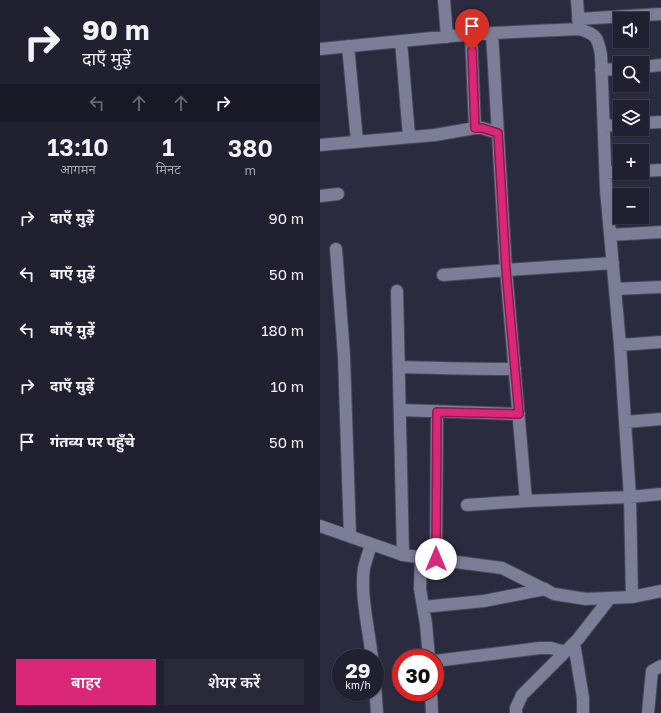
<!DOCTYPE html>
<html lang="hi">
<meta charset="utf-8">
<style>
:root{--surface:#202030;--page:#282838;--text:#f1f3f6;--muted:#a2a3ab;--line:#3d3e4c;--accent:#db2777}
body{margin:0;font-family:"Golos Text","Noto Sans Devanagari",sans-serif;background:var(--page);color:var(--text);height:100vh;display:flex;flex-direction:column;font-size:15px;white-space:nowrap}
*{box-sizing:border-box;margin:0}
p{font-size:13px;color:var(--muted)}
.icon{flex:none;width:22px;height:22px;fill:none;stroke:currentColor;stroke-width:2;stroke-linecap:round;stroke-linejoin:round}
.map{position:relative;flex:1;overflow:hidden}
.side{display:flex;flex-direction:column;background:var(--surface);width:320px}
.side>*{flex:none}
.hud{background:#202030;color:var(--text);overflow:hidden}
.controls{position:absolute;left:293px;top:12px;display:grid;gap:8px}
.controls a{display:grid;place-items:center;width:36px;height:36px;border-radius:0px;background:var(--surface);box-shadow:0 1px 3px #0004,0 0 0 1px var(--line);font-size:20px}
.speed{position:absolute;left:12px;top:649px;display:flex;gap:8px;font-size:20px;font-weight:700;text-align:center}
.speed>*{display:grid;place-content:center;width:52px;height:52px;border-radius:50%;background:var(--surface);box-shadow:0 1px 3px #0004,0 0 0 1px var(--line);line-height:1}
.speed small{font-size:10px;font-weight:400}
.speed .limit{border:6px solid #d22;background:#fff;color:#111}
.pin{position:absolute;display:grid;place-items:center;width:34px;height:34px;color:#fff;margin:-41px -17px;border-radius:50% 50% 50% 0;rotate:-45deg;box-shadow:0 0 4px #0007}
.pin .icon{rotate:45deg}
.me{position:absolute;width:44px;margin:-22px;rotate:0deg;stroke-linejoin:round;filter:drop-shadow(0 0 3px #0008)}
.turn{display:flex;align-items:center;gap:14px;height:84px;padding:0 16px;font-size:18px}
.turn .icon{width:52px;height:52px;stroke-width:2.5}
.turn b{display:block;font-size:28px;line-height:34px}
.lanes{display:flex;align-items:center;height:38px;padding:0 16px;background:#0003;justify-content:center;gap:20px;direction:ltr}
.lanes .off{opacity:.35}
.eta{display:flex;justify-content:space-evenly;align-items:center;height:68px;text-align:center}
.eta b{font-size:24px;font-weight:600;line-height:28px}
.cta{display:flex;gap:8px;margin-top:auto;padding:8px 16px}
.cta a{flex:1;height:46px;border-radius:0px;background:var(--accent);color:#fff;font-size:16px;font-weight:600;line-height:46px;text-align:center}
.cta a+a{background:var(--page);color:var(--text)}
ul{padding:0;list-style:none}
li{display:flex;align-items:center;gap:12px;height:56px;padding:0 16px}
li div{flex:1}
li b{display:block;font-size:15px}
li em{font-style:normal}
main{display:flex;flex:1;min-height:0}
.map>svg:first-child{display:block}
.lines{fill:none;stroke-linecap:round;stroke-linejoin:round}
.street-casing{stroke:#49485b;stroke-width:14}
.secondary-casing{stroke:#49485b;stroke-width:14}
.street{stroke:#7c7d96;stroke-width:12}
.secondary{stroke:#7c7d96;stroke-width:12}
.route-casing{stroke:#8e194d;stroke-width:10}
.route{stroke:#db2777;stroke-width:7}
</style>
<main>
<section class="side">
<div class="hud">
<div class="turn"><svg class="icon" aria-label="right" viewBox="0 0 24 24"><path d="M7 20v-9h11M14 6l5 5-5 5"/></svg><div><b>90 m</b>दाएँ मुड़ें</div></div>
<div class="lanes"><svg class="icon off" aria-label="left" viewBox="0 0 24 24"><path d="M17 20v-9H6M10 6l-5 5 5 5"/></svg><svg class="icon off" aria-label="ahead" viewBox="0 0 24 24"><path d="M12 20V5M6 11l6-6 6 6"/></svg><svg class="icon off" aria-label="ahead" viewBox="0 0 24 24"><path d="M12 20V5M6 11l6-6 6 6"/></svg><svg class="icon" aria-label="right" viewBox="0 0 24 24"><path d="M7 20v-9h11M14 6l5 5-5 5"/></svg></div>
</div>
<div class="eta">
<div><b>13:10</b><p>आगमन</p></div>
<div><b>1</b><p>मिनट</p></div>
<div><b>380</b><p>m</p></div>
</div>
<ul>
<li><svg class="icon" aria-label="right" viewBox="0 0 24 24"><path d="M7 20v-9h11M14 6l5 5-5 5"/></svg><div><b>दाएँ मुड़ें</b></div><em>90 m</em></li>
<li><svg class="icon" aria-label="left" viewBox="0 0 24 24"><path d="M17 20v-9H6M10 6l-5 5 5 5"/></svg><div><b>बाएँ मुड़ें</b></div><em>50 m</em></li>
<li><svg class="icon" aria-label="left" viewBox="0 0 24 24"><path d="M17 20v-9H6M10 6l-5 5 5 5"/></svg><div><b>बाएँ मुड़ें</b></div><em>180 m</em></li>
<li><svg class="icon" aria-label="right" viewBox="0 0 24 24"><path d="M7 20v-9h11M14 6l5 5-5 5"/></svg><div><b>दाएँ मुड़ें</b></div><em>10 m</em></li>
<li><svg class="icon" aria-label="arrive" viewBox="0 0 24 24"><path d="M6 21V4h12l-3 4 3 4H6"/></svg><div><b>गंतव्य पर पहुँचे</b></div><em>50 m</em></li>
</ul>
<div class="cta"><a>बाहर</a><a>शेयर करें</a></div>
</section>
<div class="map">
<svg width="341" height="713" viewBox="0 0 341 713">
<rect width="100%" height="100%" fill="#2b2b40"/>
<g class="lines">
<defs>
<path id="street" d="M 124,0 L 127,37
M 257,0 L 259,27
M 258,19 L 341,14
M 172,33 L 186,270 L 293,263
M 151,35 L 155,128
M 81,41 L 89,136
M 28,46 L 37,141
M 0,49 L 153,34 L 259,29 C 276,34 278,37 281,55 L 286,189 L 300,345 L 310,497 L 312,597
M 322,67 L 341,65
M 281,70 L 300,69
M 322,123 L 341,122
M 285,126 L 300,125
M 0,145 L 115,135 L 155,128 L 162,128 L 178,133
M 322,171 L 341,170
M 286,173 L 300,172
M 0,196 L 18,194
M 290,235 L 341,232
M 16,249 L 24,356 L 30,536
M 123,275 L 186,270 L 206,501 L 310,497 L 341,494
M 295,289 L 341,287
M 77,291 L 83,555
M 300,345 L 341,342
M 79,367 C 117,368 156,369 195,369
M 80,410 L 199,414
M 306,422 L 341,419
M 147,505 L 206,501
M 51,544 C 49,552 46,560 44,568 C 40,595 49,630 52,658
M 101,558 L 100,589 L 106,624 L 109,658
M 116,559 L 117,411
M 103,607 L 164,601 L 225,589
M 254,643 L 263,698 L 263,713
M 115,661 L 220,648 L 231,648 L 245,652
M 55,685 L 57,713
M 111,692 L 112,713
M 196,713 L 196,708 L 202,695 L 258,639 L 290,598
M 328,713 L 332,671 L 341,666"/>
<path id="secondary" d="M 0,526 L 83,555 L 182,568 L 234,594 L 266,599 L 312,597 L 341,591"/>
</defs>
<use href="#street" class="street-casing"/>
<use href="#secondary" class="secondary-casing"/>
<use href="#street" class="street"/>
<use href="#secondary" class="secondary"/>
</g>
<g class="lines">
<defs>
<path id="route" d="M 116,559 L 117,412 L 199,414 L 186,270 L 178,133 L 162,128 L 155,128 L 152,50"/>
</defs>
<use href="#route" class="route-casing"/>
<use href="#route" class="route"/>
</g>
</svg>
<div class="controls">
<a><svg class="icon" aria-label="sound" viewBox="0 0 24 24"><path d="M4 9h4l5-4v14l-5-4H4zM17 9q2 3 0 6"/></svg></a>
<a><svg class="icon" aria-label="search" viewBox="0 0 24 24"><circle cx="10" cy="10" r="6"/><path d="M15 15l6 6"/></svg></a>
<a><svg class="icon" aria-label="layers" viewBox="0 0 24 24"><path d="M12 4l9 5-9 5-9-5zM3 14l9 5 9-5"/></svg></a>
<a>+</a>
<a>−</a>
</div>
<div class="speed"><div>29<small>km/h</small></div><div class="limit">30</div></div>
<div class="pin" style="left:152px;top:50px;background:#d93025"><svg class="icon" aria-label="arrive" viewBox="0 0 24 24"><path d="M6 21V4h12l-3 4 3 4H6"/></svg></div>
<svg class="me" style="left:116px;top:559px" viewBox="-20 -20 40 40"><circle r="19" fill="#fff"/><path d="M0-13L10 11 0 6-10 11z" fill="#db2777"/></svg>
</div>
</main>
